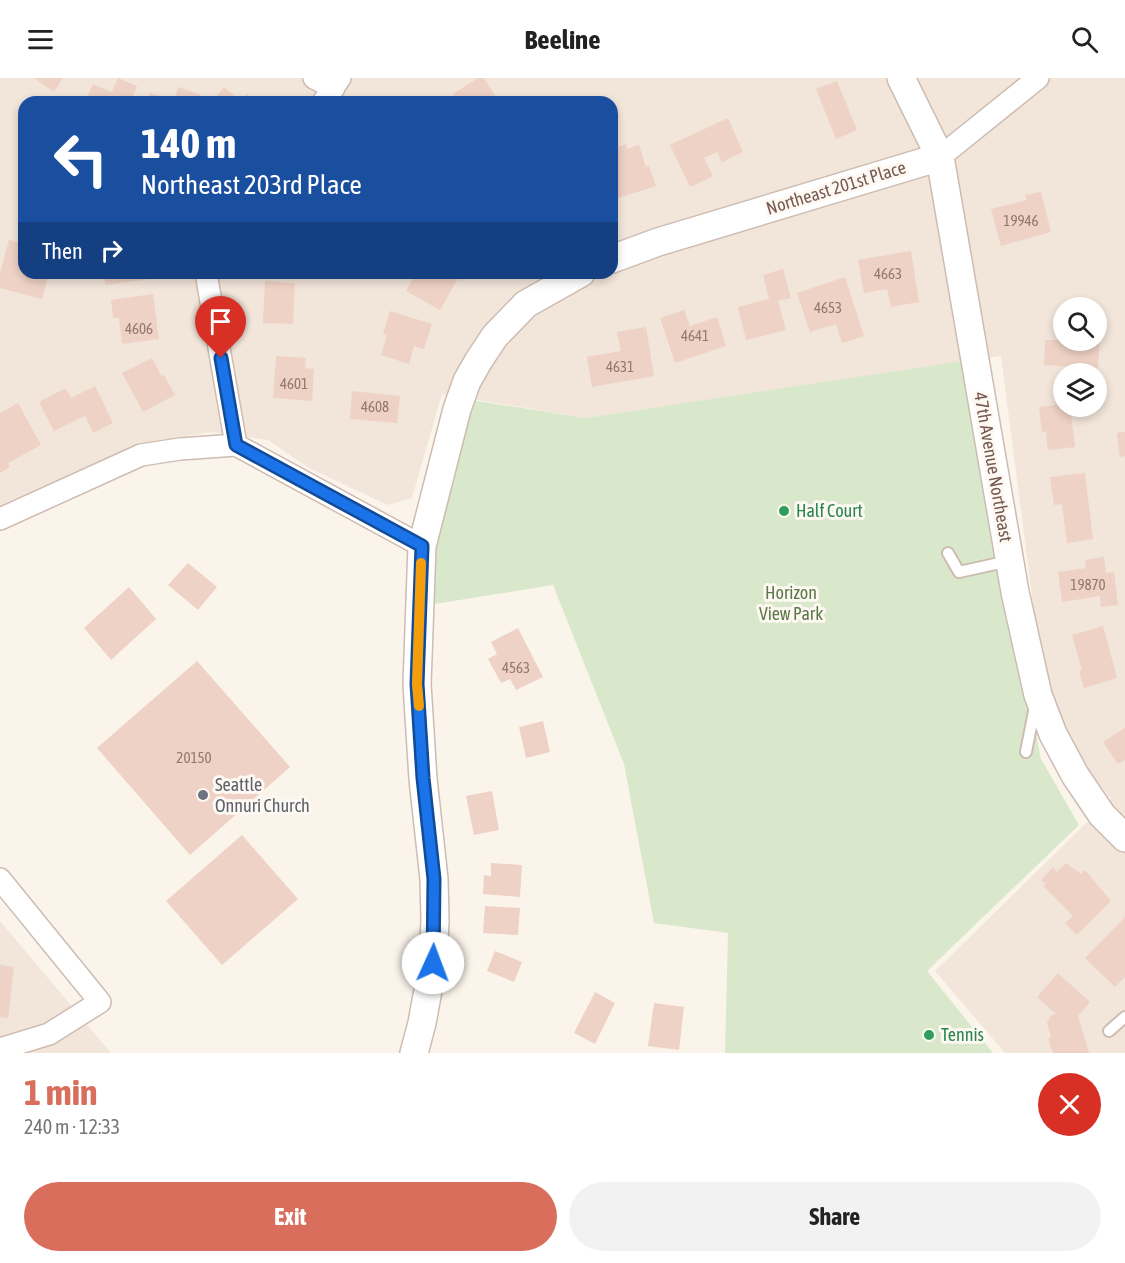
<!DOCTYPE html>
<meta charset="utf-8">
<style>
:root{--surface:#fff;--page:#f2f2f2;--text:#222;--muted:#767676;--accent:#da6e5c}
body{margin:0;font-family:"Asap Condensed",sans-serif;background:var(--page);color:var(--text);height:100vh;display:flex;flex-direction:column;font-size:22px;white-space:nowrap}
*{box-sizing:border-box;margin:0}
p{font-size:20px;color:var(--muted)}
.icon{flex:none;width:33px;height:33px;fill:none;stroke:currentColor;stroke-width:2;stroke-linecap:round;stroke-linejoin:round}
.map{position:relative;height:975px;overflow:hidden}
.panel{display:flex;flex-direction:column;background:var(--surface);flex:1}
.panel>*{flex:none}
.hud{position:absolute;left:18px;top:18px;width:600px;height:183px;border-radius:18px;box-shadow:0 3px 9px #0003;background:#1a4fa0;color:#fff;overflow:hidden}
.controls{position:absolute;left:1053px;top:219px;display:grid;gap:12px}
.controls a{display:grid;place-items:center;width:54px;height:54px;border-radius:50%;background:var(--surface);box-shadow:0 3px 9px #0003;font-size:30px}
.pin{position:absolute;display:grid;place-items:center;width:51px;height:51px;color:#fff;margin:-62px -26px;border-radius:50% 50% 50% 0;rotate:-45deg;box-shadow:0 0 6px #0007}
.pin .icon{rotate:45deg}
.me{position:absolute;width:66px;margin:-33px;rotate:2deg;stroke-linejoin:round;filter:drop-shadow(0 0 4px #0008)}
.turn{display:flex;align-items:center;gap:21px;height:126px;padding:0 24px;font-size:27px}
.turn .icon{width:78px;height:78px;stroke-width:2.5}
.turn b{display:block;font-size:42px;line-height:51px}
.then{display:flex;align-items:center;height:57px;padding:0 24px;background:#0003;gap:12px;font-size:22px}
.round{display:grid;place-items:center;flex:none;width:63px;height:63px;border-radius:32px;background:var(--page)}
.headline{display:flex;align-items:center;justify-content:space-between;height:102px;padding:0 24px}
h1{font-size:36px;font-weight:700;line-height:45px;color:var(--accent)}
.cta{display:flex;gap:12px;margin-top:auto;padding:12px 24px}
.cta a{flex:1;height:69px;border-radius:36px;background:var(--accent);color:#fff;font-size:24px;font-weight:700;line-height:69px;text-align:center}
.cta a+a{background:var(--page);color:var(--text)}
header{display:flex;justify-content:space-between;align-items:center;height:78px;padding:0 24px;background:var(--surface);font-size:27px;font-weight:700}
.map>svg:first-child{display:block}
.residential{fill:#f2e5da;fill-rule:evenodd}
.green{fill:#d9e8ca}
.building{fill:#eed2c5}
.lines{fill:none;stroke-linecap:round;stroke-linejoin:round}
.service-casing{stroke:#cdbcb2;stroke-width:14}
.minor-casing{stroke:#cdbcb2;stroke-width:24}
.tertiary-casing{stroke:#cdbcb2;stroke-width:30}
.service{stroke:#fff;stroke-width:10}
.minor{stroke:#fff;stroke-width:21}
.tertiary{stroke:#fff;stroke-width:27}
.route-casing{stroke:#114b97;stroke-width:15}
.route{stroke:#1a73e8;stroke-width:10}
.slow{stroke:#f59e0b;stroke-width:10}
.leisure-dot{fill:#2e9e5b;stroke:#fef8f2;stroke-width:2}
.worship-dot{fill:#6b7280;stroke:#fef8f2;stroke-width:2}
.labels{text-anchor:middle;stroke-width:6;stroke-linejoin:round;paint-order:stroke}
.number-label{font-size:15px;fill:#93786d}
.street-label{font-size:18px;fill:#755a50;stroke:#fef8f2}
.leisure-label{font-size:18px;fill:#27864d;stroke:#fef8f2;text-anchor:start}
.park-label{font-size:18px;fill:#5b7949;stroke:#fef8f2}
.worship-label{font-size:18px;fill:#5b616d;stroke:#fef8f2;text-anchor:start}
</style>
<header><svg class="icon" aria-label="menu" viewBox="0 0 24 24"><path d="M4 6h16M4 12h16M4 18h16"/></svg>Beeline<svg class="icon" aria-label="search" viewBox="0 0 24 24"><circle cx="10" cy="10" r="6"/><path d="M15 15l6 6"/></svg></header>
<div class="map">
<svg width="1125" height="975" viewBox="0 0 1125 975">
<rect width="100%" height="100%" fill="#fbf4eb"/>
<path class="residential" d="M 0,0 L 1125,0 L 1125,975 L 1005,975 L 935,893 L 1111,721 L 1078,678 L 1043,602 L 1001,278 L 585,340 L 442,316 L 412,420 L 388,427 L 309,390 L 268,362 L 213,354 L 140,365 L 0,427 ZM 24,24 L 612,24 L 612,195 L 24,195 ZM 1064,230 L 1096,230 L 1096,262 L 1064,262 ZM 1064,296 L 1096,296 L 1096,328 L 1064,328 Z
M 0,843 L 111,975 L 0,975 Z"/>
<path class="green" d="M 963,283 L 1041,681 L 1079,747 L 927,893 L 993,975 L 725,975 L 728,855 L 654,845 L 624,686 L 553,507 L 428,527 L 429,436 L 471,322 L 585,340 Z"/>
<path class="building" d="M 34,0 L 63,0 L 54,14 Z
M 118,0 L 137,8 L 131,24 L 85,24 L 93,6 L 112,14 Z
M 478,0 L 484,0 L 499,24 L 458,24 L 453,16 Z
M 837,3 L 857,52 L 836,61 L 816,11 Z
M 178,9 L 201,17 L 199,24 L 147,24 L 150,15 L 174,22 Z
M 224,9 L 241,23 L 247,16 L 257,24 L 216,24 L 213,22 Z
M 728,40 L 743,74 L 722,84 L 717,74 L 704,80 L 713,98 L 690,109 L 670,67 Z
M 612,63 L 615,70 L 626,66 L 627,71 L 639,67 L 646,89 L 649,88 L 656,108 L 612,122 Z
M 1041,114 L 1051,154 L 1001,168 L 991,131 L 1027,122 L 1025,117 Z
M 9,162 L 24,166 L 24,195 L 49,195 L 42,221 L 0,210 L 0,195 Z
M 911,173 L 919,224 L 891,229 L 887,211 L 864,215 L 858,182 Z
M 783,191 L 791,220 L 778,223 L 786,252 L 746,262 L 738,229 L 769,221 L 763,197 Z
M 104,195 L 156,195 L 157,200 L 105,207 Z
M 416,195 L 461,195 L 440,232 L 406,213 Z
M 845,199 L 864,258 L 842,265 L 836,246 L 810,254 L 797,215 Z
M 265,203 L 295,205 L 293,246 L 263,245 Z
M 153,216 L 159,261 L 122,266 L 119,240 L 113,240 L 111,222 Z
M 684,232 L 690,248 L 717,239 L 726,268 L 675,285 L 660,240 Z
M 390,233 L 432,246 L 424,271 L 414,268 L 409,286 L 381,277 L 387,257 L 383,256 Z
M 1096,239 L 1101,240 L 1098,290 L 1044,287 L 1045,262 L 1096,262 Z
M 646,249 L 654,298 L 592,309 L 587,279 L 621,273 L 617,254 Z
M 276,278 L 306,280 L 305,290 L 314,291 L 312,323 L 273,320 Z
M 152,280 L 162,299 L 164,297 L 175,317 L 143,334 L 122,295 Z
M 95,308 L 113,345 L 93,355 L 85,338 L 54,353 L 39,324 L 66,310 L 71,320 Z
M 352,313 L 400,318 L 397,345 L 350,341 Z
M 18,325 L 41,367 L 8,385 L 10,389 L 0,395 L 0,335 Z
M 1064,326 L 1064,328 L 1070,328 L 1075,369 L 1048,372 L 1046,353 L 1042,354 L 1039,329 Z
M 1125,354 L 1125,378 L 1120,379 L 1117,355 Z
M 1085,395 L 1093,461 L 1067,465 L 1062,426 L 1054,427 L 1050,399 Z
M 1104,479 L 1106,495 L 1114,494 L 1118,527 L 1101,529 L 1100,518 L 1062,524 L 1058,494 L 1086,490 L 1085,482 Z
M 188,485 L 217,509 L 198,532 L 168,507 Z
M 129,509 L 156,541 L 111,582 L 84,550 Z
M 1103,548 L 1117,600 L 1084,610 L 1079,593 L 1082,592 L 1072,557 Z
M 518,550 L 543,599 L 516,612 L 510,601 L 501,605 L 488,581 L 497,576 L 491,564 Z
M 197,583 L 290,689 L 190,777 L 97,670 Z
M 543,643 L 550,674 L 526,680 L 519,649 Z
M 1125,650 L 1125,682 L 1118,686 L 1103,664 Z
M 492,713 L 499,752 L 474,757 L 466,718 Z
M 242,757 L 298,821 L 222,887 L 166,823 Z
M 491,785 L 522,787 L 520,819 L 483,816 L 484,797 L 491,798 Z
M 1066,785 L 1081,796 L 1085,792 L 1111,823 L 1077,857 L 1065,845 L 1073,838 L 1043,808 L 1046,806 L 1041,802 L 1053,789 L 1057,794 Z
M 485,828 L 520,830 L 518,857 L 483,855 Z
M 1125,839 L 1125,899 L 1115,909 L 1085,880 Z
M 495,873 L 522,884 L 514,904 L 487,893 Z
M 0,887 L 14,889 L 8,940 L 0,939 Z
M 1058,895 L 1090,924 L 1078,938 L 1089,975 L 1053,975 L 1048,961 L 1051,959 L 1047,945 L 1051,937 L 1056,936 L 1037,919 Z
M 595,914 L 615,925 L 595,966 L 574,955 Z
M 654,925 L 684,929 L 679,972 L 648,968 Z"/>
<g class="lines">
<defs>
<path id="service" d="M 948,475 L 959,494 L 1009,483
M 1026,674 L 1035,628
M 1109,953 L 1125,939"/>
<path id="minor" d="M 314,0 L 334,10
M 323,24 L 340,0
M 940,79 L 1038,0
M 206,195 L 236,367
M 0,441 L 141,377 L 180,371 L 236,367 L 422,468
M 0,801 L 100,924 L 49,956 L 0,971"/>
<path id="tertiary" d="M 901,0 L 940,79 L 1015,514 L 1038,617 L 1053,656 L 1075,697 L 1102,737 L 1125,760
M 612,181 L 658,164 L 940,79
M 414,975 L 422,945 L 433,885 L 435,842 L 434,801 L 423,701 L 417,606 L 422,468 L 457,331 L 467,303 L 479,282 L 495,258 L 526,226 L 581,195"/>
</defs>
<use href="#service" class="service-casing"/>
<use href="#minor" class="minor-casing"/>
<use href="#tertiary" class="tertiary-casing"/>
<use href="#service" class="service"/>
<use href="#minor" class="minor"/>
<use href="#tertiary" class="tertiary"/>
</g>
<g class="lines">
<defs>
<path id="route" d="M 221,280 L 236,367 L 422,468 L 417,606 L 423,700 L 434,801 L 433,885"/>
</defs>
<use href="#route" class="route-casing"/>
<use href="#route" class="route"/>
<path class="slow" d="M 419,628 L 417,606 L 421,485"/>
</g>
<g class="leisure-dot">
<circle cx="784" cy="433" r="6"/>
<circle cx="929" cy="957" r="6"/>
</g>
<circle class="worship-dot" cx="203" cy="717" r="6"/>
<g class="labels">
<g class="number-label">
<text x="1021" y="148">19946</text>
<text x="888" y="201">4663</text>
<text x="828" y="235">4653</text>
<text x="139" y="256">4606</text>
<text x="695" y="263">4641</text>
<text x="620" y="294">4631</text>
<text x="294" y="311">4601</text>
<text x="375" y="334">4608</text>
<text x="1088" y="512">19870</text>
<text x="516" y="595">4563</text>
<text x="194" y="685">20150</text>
</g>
<g class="street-label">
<text transform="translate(836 110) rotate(-17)" y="6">Northeast 201st Place</text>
<text transform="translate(993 389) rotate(80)" y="6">47th Avenue Northeast</text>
</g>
<g class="leisure-label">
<text x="796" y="439">Half Court</text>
<text x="941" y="963">Tennis</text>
</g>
<g class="park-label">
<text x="791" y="521">Horizon<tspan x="791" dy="21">View Park</tspan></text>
</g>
<g class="worship-label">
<text x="215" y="713">Seattle<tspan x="215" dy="21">Onnuri Church</tspan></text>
</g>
</g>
</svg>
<div class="controls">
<a><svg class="icon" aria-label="search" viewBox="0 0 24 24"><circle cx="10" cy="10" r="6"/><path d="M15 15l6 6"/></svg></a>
<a><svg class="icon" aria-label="layers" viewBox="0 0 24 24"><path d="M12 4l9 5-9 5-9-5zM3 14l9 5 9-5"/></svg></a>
</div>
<div class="pin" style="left:221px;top:280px;background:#d93025"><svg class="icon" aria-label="arrive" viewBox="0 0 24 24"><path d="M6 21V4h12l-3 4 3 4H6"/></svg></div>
<svg class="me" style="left:433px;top:885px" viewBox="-20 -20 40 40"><circle r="19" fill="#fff"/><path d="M0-13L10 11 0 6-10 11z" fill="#1a73e8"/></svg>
<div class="hud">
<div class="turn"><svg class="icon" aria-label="left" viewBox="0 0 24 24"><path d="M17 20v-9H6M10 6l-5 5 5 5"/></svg><div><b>140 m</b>Northeast 203rd Place</div></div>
<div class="then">Then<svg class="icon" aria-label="right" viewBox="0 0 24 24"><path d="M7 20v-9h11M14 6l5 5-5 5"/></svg></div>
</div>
</div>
<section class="panel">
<div class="headline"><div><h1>1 min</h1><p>240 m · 12:33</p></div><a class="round" style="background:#d93025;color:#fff"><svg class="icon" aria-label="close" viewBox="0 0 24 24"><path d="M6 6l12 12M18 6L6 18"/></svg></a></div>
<div class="cta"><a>Exit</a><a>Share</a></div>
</section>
